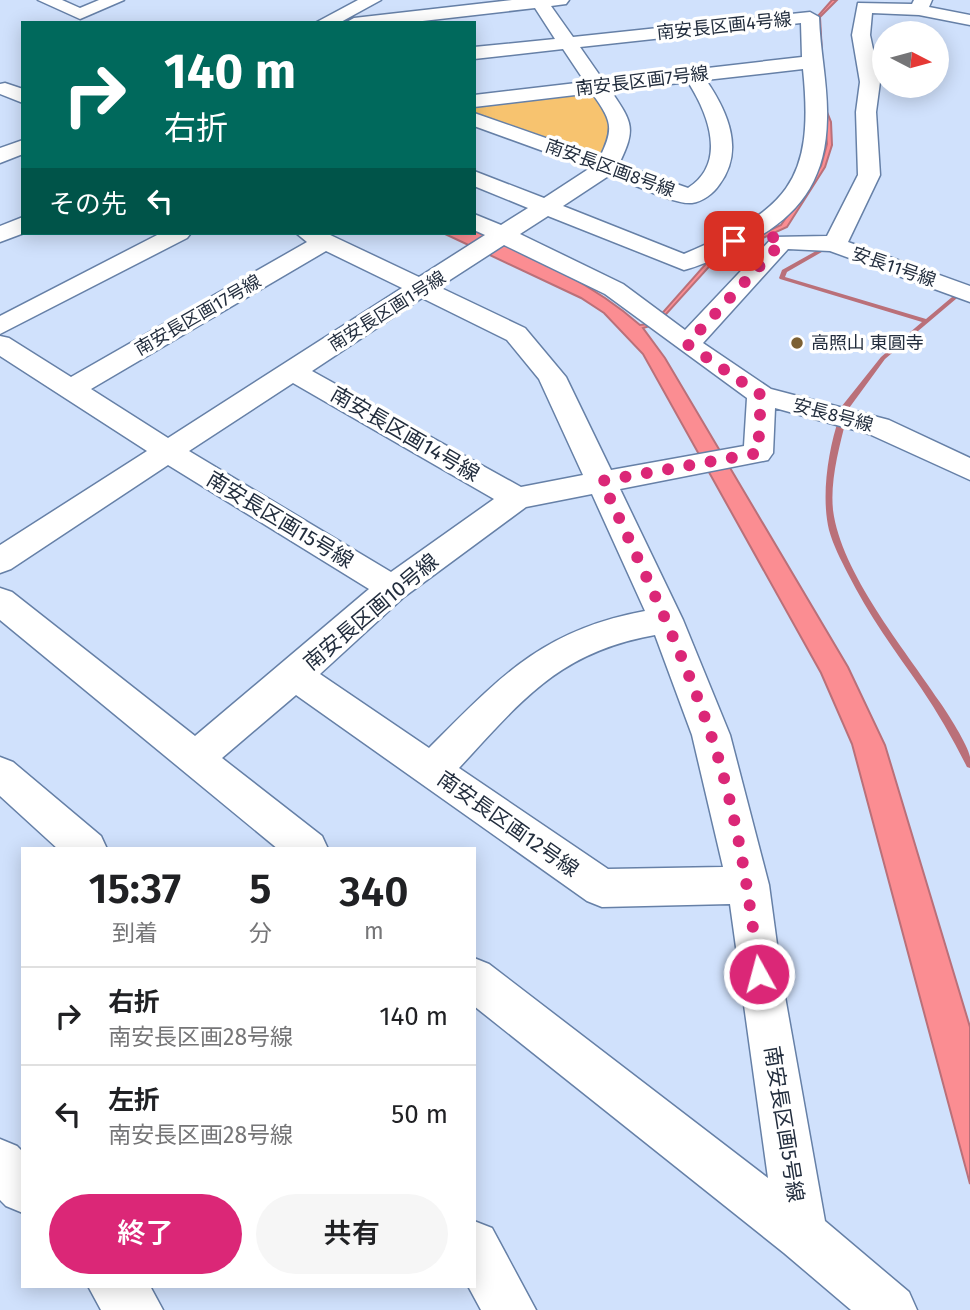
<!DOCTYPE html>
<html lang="ja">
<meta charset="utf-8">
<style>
:root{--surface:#fff;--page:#f6f6f6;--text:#202124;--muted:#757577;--line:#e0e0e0;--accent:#db2777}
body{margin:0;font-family:"Fira Sans","Noto Sans JP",sans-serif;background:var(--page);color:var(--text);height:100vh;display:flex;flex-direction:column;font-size:26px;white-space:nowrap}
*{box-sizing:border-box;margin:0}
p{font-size:23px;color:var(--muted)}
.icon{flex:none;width:38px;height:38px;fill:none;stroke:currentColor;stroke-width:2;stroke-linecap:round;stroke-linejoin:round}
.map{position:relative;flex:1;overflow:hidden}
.drawer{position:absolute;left:21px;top:847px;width:455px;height:441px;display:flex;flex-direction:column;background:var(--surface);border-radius:0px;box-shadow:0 4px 18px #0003}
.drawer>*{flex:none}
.hud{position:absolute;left:21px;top:21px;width:455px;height:214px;border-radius:0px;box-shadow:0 4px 18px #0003;background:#00695c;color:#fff;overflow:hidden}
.needle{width:46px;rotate:96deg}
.fabs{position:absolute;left:872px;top:21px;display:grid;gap:14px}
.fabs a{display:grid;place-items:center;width:77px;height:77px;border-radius:50%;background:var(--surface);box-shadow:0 4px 18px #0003;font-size:35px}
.pin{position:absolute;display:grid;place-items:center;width:60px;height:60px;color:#fff;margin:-30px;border-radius:14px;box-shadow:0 4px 10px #0006}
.me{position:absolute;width:77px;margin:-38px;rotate:353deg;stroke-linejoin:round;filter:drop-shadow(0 0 5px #0008)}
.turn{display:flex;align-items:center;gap:24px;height:147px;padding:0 28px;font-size:32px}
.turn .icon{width:91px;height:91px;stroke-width:2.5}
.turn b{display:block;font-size:49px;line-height:60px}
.then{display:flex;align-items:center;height:66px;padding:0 28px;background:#0003;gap:14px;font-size:26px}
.eta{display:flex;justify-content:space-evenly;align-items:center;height:119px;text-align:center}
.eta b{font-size:42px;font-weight:600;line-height:49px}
.button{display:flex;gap:14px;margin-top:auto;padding:14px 28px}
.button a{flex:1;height:80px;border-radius:42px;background:var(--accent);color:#fff;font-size:28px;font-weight:600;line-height:80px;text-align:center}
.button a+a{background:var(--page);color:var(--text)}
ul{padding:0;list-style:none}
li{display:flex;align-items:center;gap:21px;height:98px;padding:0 28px;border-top:2px solid var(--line)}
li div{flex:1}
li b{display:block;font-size:26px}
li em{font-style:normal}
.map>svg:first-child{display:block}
.green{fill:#f7c36f}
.water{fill:#fb8d92;stroke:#ba7079;stroke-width:2}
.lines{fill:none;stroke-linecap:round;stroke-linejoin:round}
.stream{fill:#ba7079;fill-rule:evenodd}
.minor-casing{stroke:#6680a7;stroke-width:3}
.minor{fill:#fff;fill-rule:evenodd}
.route{stroke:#db2777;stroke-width:12;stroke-dasharray:0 21.6}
.poi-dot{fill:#7c6033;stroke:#fff;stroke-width:2.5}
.labels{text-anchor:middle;stroke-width:7;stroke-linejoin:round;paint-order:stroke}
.far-street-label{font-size:18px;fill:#232e3e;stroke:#fff}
.far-poi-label{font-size:18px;fill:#232e3e;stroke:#fff;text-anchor:start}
.street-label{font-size:21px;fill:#232e3e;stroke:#fff}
</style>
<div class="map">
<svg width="970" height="1310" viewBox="0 0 970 1310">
<rect width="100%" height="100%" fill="#d0e1fc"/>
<path class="green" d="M 585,91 L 596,94 C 609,116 614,132 600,155 L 588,157 L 474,114 L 474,104 Z"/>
<path class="water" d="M 832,0 L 837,0 L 820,17 L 825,107 L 831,122 L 832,145 L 825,167 L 787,227 L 715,260 L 659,322 L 657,319 L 711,258 L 781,225 L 821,166 L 827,144 L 817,17 Z
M 474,231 C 533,257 591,282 640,325 L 648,324 L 650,326 L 643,328 L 665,358 L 848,667 L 885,745 L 970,1027 L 970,1184 L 852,744 L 821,673 L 643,354 L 604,313 L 581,298 L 443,233 Z"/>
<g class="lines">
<path class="stream" d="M 825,246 L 827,247 L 827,249 L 787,272 L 785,277 L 926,319 L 958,292 L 963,293 L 885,359 L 844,415 L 841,415 L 837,413 L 838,411 L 881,357 L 922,322 L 780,279 L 779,278 L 782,270 Z
M 839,418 L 842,418 L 846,420 C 839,448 830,481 833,510 C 841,573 904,648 939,701 C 947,712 968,745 970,757 C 970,761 970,764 970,768 L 967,767 C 953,739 938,713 921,688 C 895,651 868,614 848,574 C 841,560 833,545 829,530 C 821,497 828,450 839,418 Z"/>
<defs>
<path id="minor" d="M 38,0 L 62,0 L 80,8 L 99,0 L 124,0 L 80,19 Z
M 358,0 L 381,0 L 339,23 L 315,23 Z
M 512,0 L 569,0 L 566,4 L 551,6 L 573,37 L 810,12 L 819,17 C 820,51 828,85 827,119 C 826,187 793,222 734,250 C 718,257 701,266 684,270 L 548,216 L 520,234 L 623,284 L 685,330 L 773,237 L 827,236 L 858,175 L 856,112 L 860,82 L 852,35 L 858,3 L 912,4 L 914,0 L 932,0 L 929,7 L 970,15 L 970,25 L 919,15 L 872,13 L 870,35 L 880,82 L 876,112 L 880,175 L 848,242 L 970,286 L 970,302 L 830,251 L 788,249 L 703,343 L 771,389 L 889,420 L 970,458 L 970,480 L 869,434 L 775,408 L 773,453 L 768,460 L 620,489 L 683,620 L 730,735 L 769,885 L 781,974 L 825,1221 L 909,1292 L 917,1310 L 851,1310 L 784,1253 L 474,1006 L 474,958 L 489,964 L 768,1178 L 730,904 L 602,907 L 587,901 L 296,695 L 222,758 L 322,836 L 328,849 L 278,849 L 0,620 L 0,588 L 12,592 L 195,736 L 369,589 L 168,465 L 11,569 L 0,573 L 0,545 L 147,451 L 0,356 L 0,336 L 9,338 L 71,377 L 307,242 L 296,233 L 326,233 L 419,277 L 485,235 L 474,230 L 474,214 L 501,225 L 528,208 L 474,186 L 474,171 L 544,198 L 590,168 L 474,126 L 474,113 L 600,157 C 615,127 611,120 592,93 L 474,107 L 474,95 L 585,82 L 563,49 L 474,59 L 474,47 L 555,39 L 535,8 L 405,23 L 345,23 L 354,18 ZM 801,23 L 802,57 L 603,80 L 580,47 ZM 803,69 C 815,184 786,210 684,254 L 563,206 L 610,175 C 629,182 674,205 692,203 C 702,202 714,193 719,185 C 745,151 728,112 706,80 ZM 688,82 C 709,115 727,163 688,188 L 619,164 C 636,129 633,123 611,91 ZM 504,245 L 605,294 L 747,398 L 744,446 L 611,470 L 566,377 L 525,328 L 439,287 ZM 326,251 L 402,288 L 168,438 L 91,389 ZM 422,298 L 507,340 L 539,379 L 583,475 L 521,487 L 312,371 ZM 293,383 L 494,499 L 391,572 L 189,451 ZM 592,494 L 645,611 C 542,630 500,677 429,748 L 320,674 L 404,597 L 526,507 ZM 655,635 L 692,735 L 723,867 L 608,869 L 459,768 C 522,700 559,652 655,635 Z
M 5,83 L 23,89 L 23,103 L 0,94 L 0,84 Z
M 23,140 L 23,154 L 0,163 L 0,148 Z
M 23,217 L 24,233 L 0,242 L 0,226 Z
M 161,233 L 191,233 L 187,238 L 0,334 L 0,316 Z
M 0,757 L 13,762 L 101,836 L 107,849 L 58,849 L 0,796 Z
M 0,1139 L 17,1146 L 23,1152 L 23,1213 L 6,1206 L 0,1200 Z
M 474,1221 L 492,1228 L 536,1310 L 481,1310 L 468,1286 L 474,1286 Z
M 88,1286 L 150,1286 L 163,1310 L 101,1310 Z"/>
</defs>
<use href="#minor" class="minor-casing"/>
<use href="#minor" class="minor"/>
</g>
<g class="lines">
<path class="route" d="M 734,241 L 759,230 L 782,242 L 687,344 L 761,395 L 758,453 L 602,481 C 640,564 681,647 711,735 C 737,812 749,894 759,974"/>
</g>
<circle class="poi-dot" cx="797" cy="343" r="7"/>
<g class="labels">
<g class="far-street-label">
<text transform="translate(724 26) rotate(-6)" y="6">南安長区画4号線</text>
<text transform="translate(642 81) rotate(-7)" y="6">南安長区画7号線</text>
<text transform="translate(610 168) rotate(20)" y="6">南安長区画8号線</text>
<text transform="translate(894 267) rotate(19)" y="6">安長11号線</text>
<text transform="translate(387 311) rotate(-32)" y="6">南安長区画1号線</text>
<text transform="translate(198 315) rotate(-30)" y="6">南安長区画17号線</text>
<text transform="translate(833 415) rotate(15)" y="6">安長8号線</text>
</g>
<g class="far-poi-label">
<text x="811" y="349">高照山 東圓寺</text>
</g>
<g class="street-label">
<text transform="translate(405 434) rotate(30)" y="7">南安長区画14号線</text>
<text transform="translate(280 520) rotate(31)" y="7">南安長区画15号線</text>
<text transform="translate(371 612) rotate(-40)" y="7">南安長区画10号線</text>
<text transform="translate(508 824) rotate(35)" y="7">南安長区画12号線</text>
<text transform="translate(784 1124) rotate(81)" y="7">南安長区画5号線</text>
</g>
</g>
</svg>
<div class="fabs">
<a><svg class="needle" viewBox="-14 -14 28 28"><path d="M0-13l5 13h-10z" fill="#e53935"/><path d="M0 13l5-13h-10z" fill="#757577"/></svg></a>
</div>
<div class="pin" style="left:734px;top:241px;background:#d93025"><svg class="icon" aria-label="arrive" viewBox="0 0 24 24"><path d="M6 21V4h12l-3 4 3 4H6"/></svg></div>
<svg class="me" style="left:759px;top:974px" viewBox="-20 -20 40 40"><circle r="17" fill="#db2777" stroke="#fff" stroke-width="3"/><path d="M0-11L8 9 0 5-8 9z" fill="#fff"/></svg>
<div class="hud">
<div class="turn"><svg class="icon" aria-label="right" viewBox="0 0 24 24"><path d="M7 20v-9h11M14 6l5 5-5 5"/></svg><div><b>140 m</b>右折</div></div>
<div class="then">その先<svg class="icon" aria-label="left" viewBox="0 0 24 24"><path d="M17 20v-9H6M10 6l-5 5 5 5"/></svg></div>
</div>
<section class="drawer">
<div class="eta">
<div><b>15:37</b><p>到着</p></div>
<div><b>5</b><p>分</p></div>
<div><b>340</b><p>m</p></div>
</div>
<ul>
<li><svg class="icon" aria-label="right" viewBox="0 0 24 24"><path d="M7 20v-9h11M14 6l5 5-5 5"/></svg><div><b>右折</b><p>南安長区画28号線</p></div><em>140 m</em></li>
<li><svg class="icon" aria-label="left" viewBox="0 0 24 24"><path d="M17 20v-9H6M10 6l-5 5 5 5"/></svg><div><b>左折</b><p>南安長区画28号線</p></div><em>50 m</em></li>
</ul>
<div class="button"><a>終了</a><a>共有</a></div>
</section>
</div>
